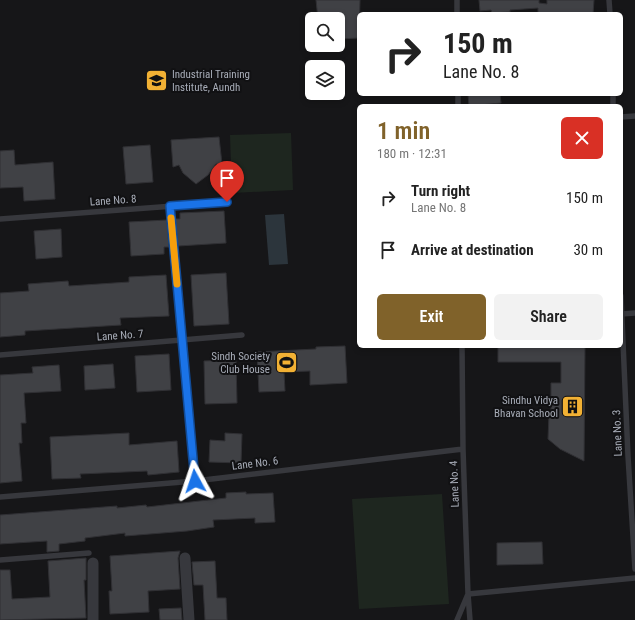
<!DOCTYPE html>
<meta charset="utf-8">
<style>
:root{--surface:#fff;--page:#f2f2f2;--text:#222;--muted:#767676;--accent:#80622a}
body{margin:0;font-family:"Roboto Condensed",sans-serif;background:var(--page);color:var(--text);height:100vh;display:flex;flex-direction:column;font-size:15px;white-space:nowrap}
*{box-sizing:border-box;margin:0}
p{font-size:13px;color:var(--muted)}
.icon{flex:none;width:22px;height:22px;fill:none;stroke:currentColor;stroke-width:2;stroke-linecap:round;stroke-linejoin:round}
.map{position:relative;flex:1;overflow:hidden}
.side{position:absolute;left:357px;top:104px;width:266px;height:244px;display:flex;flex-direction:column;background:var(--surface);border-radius:6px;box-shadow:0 2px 6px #0003}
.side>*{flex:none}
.top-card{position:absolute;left:357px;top:12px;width:266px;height:84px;border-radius:6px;box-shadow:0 2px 6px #0003;background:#fff;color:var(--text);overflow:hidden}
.tools{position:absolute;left:305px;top:12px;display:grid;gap:8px}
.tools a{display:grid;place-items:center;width:40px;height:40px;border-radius:6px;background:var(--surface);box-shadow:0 2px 6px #0003;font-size:20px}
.pin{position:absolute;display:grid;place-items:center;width:34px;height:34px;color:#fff;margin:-41px -17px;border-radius:50% 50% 50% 0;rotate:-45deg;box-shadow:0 0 4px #0007}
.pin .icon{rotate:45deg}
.me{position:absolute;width:44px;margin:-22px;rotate:355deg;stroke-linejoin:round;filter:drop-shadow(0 0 3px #0008)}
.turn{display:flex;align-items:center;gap:14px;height:84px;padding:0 20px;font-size:18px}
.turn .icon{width:52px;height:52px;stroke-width:2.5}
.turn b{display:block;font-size:28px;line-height:34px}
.round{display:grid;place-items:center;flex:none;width:42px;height:42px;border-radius:6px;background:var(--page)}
.head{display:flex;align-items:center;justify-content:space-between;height:68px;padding:0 20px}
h1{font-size:24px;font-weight:600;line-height:30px;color:var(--accent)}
.button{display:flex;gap:8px;margin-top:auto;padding:8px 20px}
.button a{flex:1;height:46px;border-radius:6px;background:var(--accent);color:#fff;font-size:16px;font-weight:600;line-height:46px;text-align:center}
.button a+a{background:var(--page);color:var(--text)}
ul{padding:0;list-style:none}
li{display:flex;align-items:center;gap:12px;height:52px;padding:0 20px}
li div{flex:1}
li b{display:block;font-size:15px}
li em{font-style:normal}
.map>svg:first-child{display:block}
.green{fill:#1e261f}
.water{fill:#2c353c}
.building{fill:#404145;stroke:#303034}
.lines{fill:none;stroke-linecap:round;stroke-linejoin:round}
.service{stroke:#37383d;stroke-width:5.5}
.minor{stroke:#37383d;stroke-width:11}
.route-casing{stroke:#114b97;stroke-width:10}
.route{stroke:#1a73e8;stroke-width:7}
.slow{stroke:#f59e0b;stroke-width:7}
.labels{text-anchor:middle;stroke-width:4;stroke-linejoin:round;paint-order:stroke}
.poi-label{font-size:11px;fill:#a8adb8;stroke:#111113;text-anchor:end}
.street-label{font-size:11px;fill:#a8adb8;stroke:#111113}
</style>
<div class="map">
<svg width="635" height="620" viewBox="0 0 635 620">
<rect width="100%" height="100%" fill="#161618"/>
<path class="green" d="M 291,133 L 293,190 L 232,193 L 230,135 Z
M 442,494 L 449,604 L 359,609 L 352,499 Z"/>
<path class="water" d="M 284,214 L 288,264 L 269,265 L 265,215 Z"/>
<path class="building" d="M 316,0 L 360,0 L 359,38 L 338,39 L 338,19 L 318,19 Z
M 479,0 L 539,0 L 539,3 L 547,4 L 547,0 L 594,0 L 593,14 L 538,14 L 538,8 L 510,10 L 510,12 L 492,13 L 491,10 L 480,11 Z
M 468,94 L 500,94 L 501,103 L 469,106 Z
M 219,137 L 222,164 L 216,164 L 208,175 L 196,184 L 183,173 L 179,165 L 173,167 L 171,140 Z
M 150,145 L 153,182 L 126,184 L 123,147 Z
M 14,150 L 15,165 L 53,162 L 55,199 L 24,201 L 23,187 L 0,188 L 0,151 Z
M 224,211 L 226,243 L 178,246 L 175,219 L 180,219 L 180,213 Z
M 167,220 L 169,247 L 164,247 L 164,254 L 131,256 L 129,222 Z
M 61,229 L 62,257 L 36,259 L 34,231 Z
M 226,273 L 229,324 L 194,326 L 191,275 Z
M 166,275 L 169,316 L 120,318 L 121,325 L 25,331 L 25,335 L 0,337 L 0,293 L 29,291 L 28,284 L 68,281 L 69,286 L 129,282 L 129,277 Z
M 345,346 L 347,383 L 310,385 L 310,371 L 284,372 L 285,391 L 259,392 L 257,352 L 316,349 L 316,347 Z
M 498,346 L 585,346 L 584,461 L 560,449 L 548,439 L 549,415 L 551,415 L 551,383 L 561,383 L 561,362 L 498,362 Z
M 169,354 L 171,390 L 137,392 L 135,356 Z
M 236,360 L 237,403 L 205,404 L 204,361 Z
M 113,364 L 115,388 L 85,390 L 84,366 Z
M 59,365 L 61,391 L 24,393 L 26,423 L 21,423 L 22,443 L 19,443 L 22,481 L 0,483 L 0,375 L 33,373 L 32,367 Z
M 129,433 L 129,445 L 177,441 L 179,472 L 148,475 L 147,471 L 80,474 L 81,478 L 52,479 L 50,437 Z
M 225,433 L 242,434 L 241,463 L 209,462 L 210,440 L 225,441 Z
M 246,492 L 246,494 L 273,493 L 275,522 L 255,523 L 255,518 L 213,520 L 214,527 L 187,531 L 125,536 L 125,533 L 85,538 L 85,541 L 59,544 L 59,551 L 47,552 L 47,541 L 0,544 L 0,515 L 117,506 L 117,508 L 146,505 L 147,507 L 226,498 L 226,493 Z
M 542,542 L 543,564 L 497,565 L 497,543 Z
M 180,551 L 178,558 L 180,589 L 148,591 L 149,612 L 110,614 L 109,591 L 112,591 L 110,556 Z
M 86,558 L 86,580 L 84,580 L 86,618 L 0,620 L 0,570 L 10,570 L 12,599 L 50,597 L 48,561 Z
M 215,561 L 217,598 L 226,598 L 227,620 L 205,620 L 203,585 L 194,585 L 192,562 Z
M 181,608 L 182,620 L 160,620 L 159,609 Z"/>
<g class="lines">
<path class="service" d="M 457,0 L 457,14
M 609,0 L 610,14
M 458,94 L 458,106
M 613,94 L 613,106
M 621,117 L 635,116
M 170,206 L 195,481
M 0,219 L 227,202
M 621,296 L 628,456 L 635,569
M 621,314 L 635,313
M 0,355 L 242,335
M 0,497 L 195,481 L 463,449
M 0,560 L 89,553
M 457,620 L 468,594 L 463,449 L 462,346
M 470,620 L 468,594 L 635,578"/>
<path class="minor" d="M 185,558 L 189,620
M 93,620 L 93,563"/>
</g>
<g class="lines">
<defs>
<path id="route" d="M 195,481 L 170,206 L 227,202"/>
</defs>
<use href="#route" class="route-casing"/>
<use href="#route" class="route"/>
<path class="slow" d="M 171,218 L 177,284"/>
</g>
<defs>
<symbol id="university-square" viewBox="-11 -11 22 22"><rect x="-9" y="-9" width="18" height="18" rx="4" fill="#f2b134" stroke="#111113"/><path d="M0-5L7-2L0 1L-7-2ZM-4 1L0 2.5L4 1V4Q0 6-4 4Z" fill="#111"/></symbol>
<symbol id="stadium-square" viewBox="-11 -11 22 22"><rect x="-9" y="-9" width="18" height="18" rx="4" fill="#f2b134" stroke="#111113"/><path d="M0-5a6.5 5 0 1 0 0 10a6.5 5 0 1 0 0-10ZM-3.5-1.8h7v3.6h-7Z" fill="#111"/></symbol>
<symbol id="building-square" viewBox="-11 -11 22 22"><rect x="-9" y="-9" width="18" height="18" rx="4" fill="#f2b134" stroke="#111113"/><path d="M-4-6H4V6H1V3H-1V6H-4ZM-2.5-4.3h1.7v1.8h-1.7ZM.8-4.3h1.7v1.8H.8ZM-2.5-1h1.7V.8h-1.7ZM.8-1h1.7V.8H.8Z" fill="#111"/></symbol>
</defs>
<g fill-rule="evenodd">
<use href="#university-square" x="144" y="68" width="25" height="25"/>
<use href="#stadium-square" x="274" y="350" width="25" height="25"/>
<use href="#building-square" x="560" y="394" width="25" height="25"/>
</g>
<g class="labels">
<g class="poi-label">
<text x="172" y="78" text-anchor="start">Industrial Training<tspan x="172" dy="13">Institute, Aundh</tspan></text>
<text x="270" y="360">Sindh Society<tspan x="270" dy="13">Club House</tspan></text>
<text x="558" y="404">Sindhu Vidya<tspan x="558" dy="13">Bhavan School</tspan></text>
</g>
<g class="street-label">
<text transform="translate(113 200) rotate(-4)" y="4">Lane No. 8</text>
<text transform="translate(120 335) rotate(-4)" y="4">Lane No. 7</text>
<text transform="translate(617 433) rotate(-92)" y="4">Lane No. 3</text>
<text transform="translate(255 463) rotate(-7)" y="4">Lane No. 6</text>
<text transform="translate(454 484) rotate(-92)" y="4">Lane No. 4</text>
</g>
</g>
</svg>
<div class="tools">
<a><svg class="icon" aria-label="search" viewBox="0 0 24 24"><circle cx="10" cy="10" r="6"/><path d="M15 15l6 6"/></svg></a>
<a><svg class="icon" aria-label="layers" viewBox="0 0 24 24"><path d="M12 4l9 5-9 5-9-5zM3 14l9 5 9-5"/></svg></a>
</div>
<div class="pin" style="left:227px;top:202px;background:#d93025"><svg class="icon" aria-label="arrive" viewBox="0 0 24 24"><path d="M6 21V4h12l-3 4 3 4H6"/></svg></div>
<svg class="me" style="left:195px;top:481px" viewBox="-20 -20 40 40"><path d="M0-17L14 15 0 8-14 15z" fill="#1a73e8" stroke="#fff" stroke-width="4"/></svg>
<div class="top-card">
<div class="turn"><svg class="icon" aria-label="right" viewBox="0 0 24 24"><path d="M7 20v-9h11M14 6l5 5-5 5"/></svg><div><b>150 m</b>Lane No. 8</div></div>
</div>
<section class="side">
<div class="head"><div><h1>1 min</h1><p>180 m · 12:31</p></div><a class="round" style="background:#d93025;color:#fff"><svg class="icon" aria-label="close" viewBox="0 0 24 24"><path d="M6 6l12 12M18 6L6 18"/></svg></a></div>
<ul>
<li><svg class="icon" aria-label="right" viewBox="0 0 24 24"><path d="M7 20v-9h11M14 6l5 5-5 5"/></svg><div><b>Turn right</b><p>Lane No. 8</p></div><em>150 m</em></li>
<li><svg class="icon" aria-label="arrive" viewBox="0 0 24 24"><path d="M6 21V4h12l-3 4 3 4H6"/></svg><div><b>Arrive at destination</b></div><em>30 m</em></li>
</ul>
<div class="button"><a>Exit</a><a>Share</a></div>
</section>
</div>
